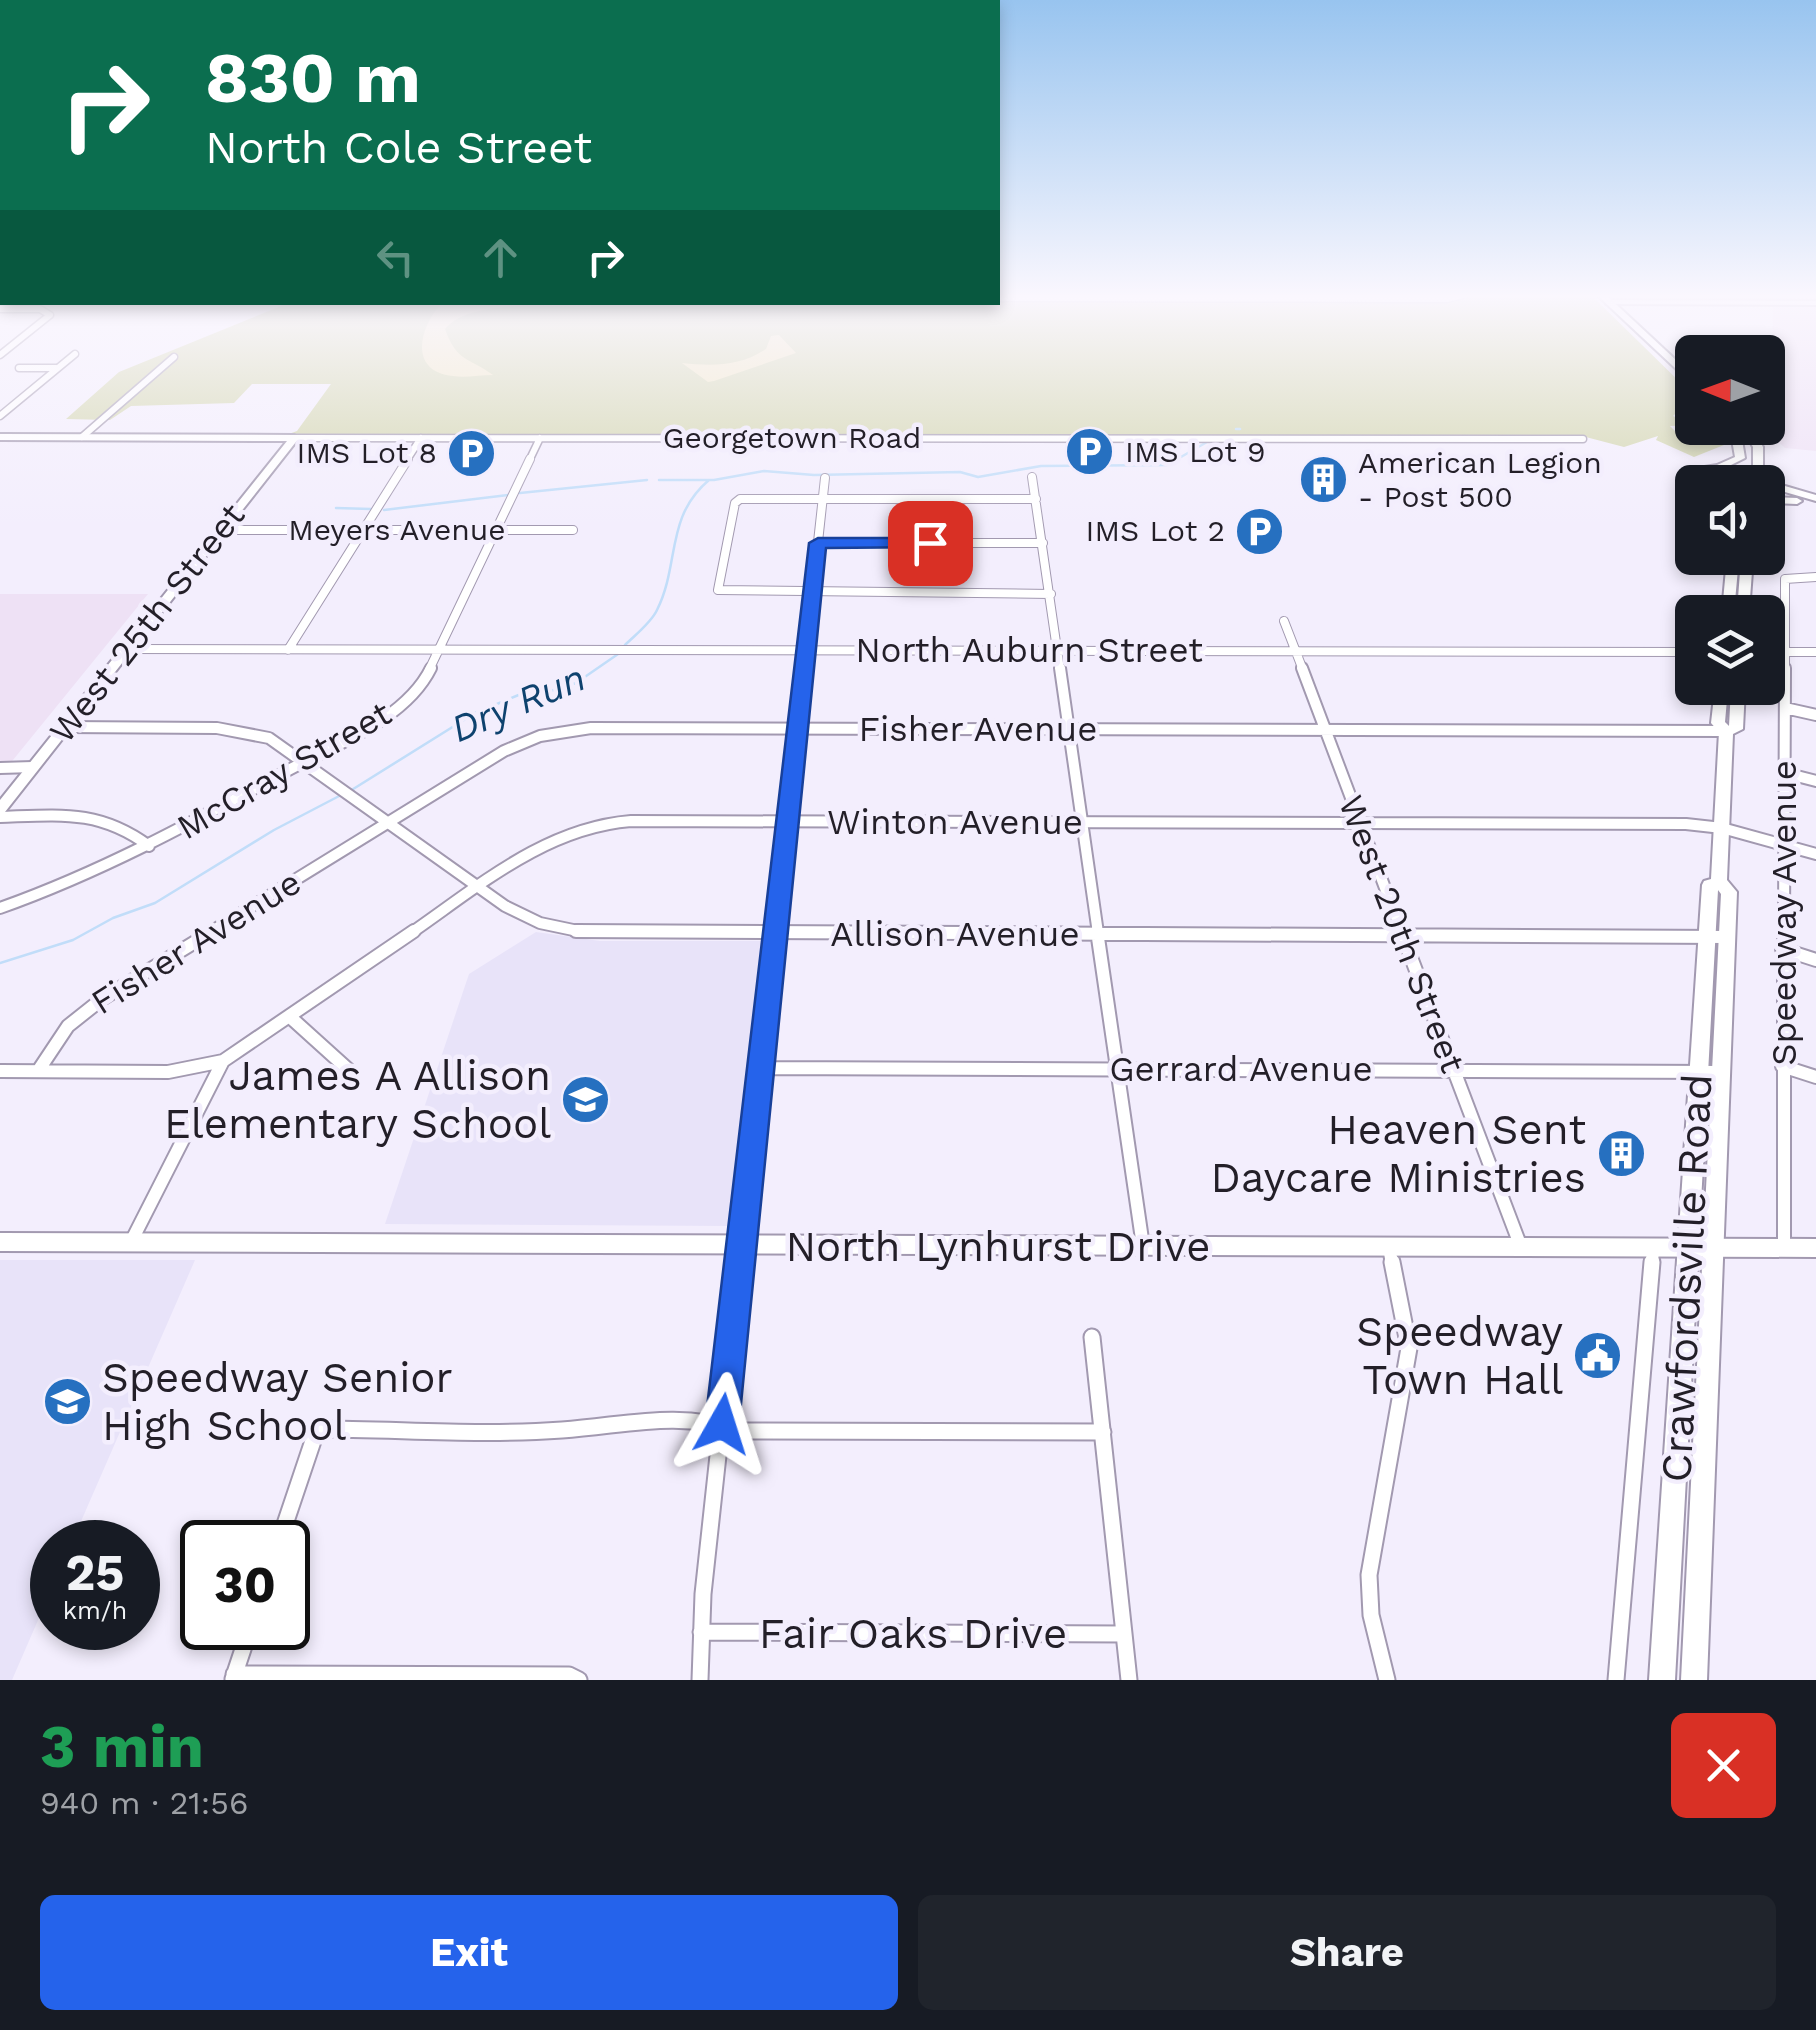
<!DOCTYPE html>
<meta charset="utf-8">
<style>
:root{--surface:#171b24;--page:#20242c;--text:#f1f3f6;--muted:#9ea1a6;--accent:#2563eb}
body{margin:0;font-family:"Work Sans",sans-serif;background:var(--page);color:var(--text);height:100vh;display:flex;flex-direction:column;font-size:38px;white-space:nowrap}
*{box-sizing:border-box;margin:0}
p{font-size:32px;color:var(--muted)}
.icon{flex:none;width:55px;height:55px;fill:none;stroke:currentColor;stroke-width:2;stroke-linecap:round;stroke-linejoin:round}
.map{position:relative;height:1680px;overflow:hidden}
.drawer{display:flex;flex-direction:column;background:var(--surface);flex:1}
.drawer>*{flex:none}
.hud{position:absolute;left:0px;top:0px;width:1000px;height:305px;box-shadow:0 5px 15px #0003;background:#0b6e4f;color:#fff;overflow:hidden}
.needle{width:65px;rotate:271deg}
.fabs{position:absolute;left:1675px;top:335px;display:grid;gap:20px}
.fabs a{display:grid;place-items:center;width:110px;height:110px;border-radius:15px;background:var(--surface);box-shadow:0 5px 15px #0003;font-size:50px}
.speed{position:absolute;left:30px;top:1520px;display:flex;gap:20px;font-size:50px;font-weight:700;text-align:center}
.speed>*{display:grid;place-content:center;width:130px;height:130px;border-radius:50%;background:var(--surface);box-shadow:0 5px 15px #0003;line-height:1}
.speed small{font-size:25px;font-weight:400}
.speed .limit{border:5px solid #111;border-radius:15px;background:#fff;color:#111}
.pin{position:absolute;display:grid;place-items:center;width:85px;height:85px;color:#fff;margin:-42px;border-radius:20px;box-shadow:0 5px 15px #0006}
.me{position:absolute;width:110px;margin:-55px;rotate:6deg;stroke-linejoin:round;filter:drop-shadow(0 0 8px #0008)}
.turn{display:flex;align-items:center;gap:35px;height:210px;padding:0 40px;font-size:45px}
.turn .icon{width:130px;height:130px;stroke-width:2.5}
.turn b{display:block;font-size:70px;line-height:85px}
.lanes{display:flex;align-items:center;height:95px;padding:0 40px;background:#0003;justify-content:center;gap:50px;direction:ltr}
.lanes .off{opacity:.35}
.round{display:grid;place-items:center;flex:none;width:105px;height:105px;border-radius:15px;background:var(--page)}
.head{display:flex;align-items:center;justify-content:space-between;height:170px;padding:0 40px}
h1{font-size:60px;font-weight:700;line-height:75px;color:#1e9e55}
.primary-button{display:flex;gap:20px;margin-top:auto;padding:20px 40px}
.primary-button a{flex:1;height:115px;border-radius:15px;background:var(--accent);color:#fff;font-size:40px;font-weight:700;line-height:115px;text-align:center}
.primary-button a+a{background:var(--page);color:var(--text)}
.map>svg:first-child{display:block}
.industrial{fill:#eee1f5}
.education{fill:#e8e3f9}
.green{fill:#d2d5ad}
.sand{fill:#f1e7c2}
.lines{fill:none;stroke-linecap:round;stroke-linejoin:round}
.stream{stroke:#c1ddf9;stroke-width:2.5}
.street-far4-casing{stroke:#a299b0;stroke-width:9}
.street-far3-casing{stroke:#a299b0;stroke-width:10}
.street-far2-casing{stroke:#a299b0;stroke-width:14}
.street-far1-casing{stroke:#a299b0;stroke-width:16}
.street-casing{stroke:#a299b0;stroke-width:19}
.secondary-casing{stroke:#a299b0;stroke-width:4}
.primary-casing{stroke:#a299b0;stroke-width:4}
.street-far4{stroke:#fff;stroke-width:6}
.street-far3{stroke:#fff;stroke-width:8}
.street-far2{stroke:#fff;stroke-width:10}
.street-far1{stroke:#fff;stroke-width:12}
.street{stroke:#fff;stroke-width:15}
.secondary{fill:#fff;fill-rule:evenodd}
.primary{fill:#fff;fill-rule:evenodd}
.route{fill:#2563eb;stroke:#184099;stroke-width:2.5}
.labels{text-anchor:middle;stroke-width:9;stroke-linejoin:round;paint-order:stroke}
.far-street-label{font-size:30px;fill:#231f28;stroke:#f3eefd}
.far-poi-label{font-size:30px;fill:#231f28;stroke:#f3eefd;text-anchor:start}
.street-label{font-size:35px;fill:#231f28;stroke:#f3eefd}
.water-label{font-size:38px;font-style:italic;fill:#0e426e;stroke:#f3eefd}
.near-poi-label{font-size:42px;fill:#231f28;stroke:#f3eefd;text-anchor:end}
.near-street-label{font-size:42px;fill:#231f28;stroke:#f3eefd}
</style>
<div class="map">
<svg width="1816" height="1680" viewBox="0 0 1816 1680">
<rect width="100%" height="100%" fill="#f3eefd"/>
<path class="industrial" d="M 1773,307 L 1816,307 L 1816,451 L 1785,448 L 1771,435 Z
M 0,594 L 148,594 L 0,776 Z"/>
<path class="education" d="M 536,932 L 600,941 L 764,941 L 730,1226 L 385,1224 L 469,974 Z
M 0,1260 L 195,1260 L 72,1542 L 52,1542 L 52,1588 L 12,1680 L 0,1680 Z"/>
<path class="green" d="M 998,294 L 1590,294 L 1687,389 L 1679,393 L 1692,405 L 1692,420 L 1676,413 L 1673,416 L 1692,425 L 1670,426 L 1686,442 L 1718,443 L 1707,430 L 1733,430 L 1729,432 L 1729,443 L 1694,457 L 1656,440 L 1658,436 L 1624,447 L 1582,436 L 1497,435 L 286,435 L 297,431 L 331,384 L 252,384 L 234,403 L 131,406 L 110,420 L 66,419 L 119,372 L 286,304 L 282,303 L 998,302 Z"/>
<path class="sand" d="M 442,303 L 448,302 L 593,303 L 590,308 C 553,307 470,298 445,329 C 457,363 469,357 493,375 C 480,375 465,378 453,376 C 407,371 420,326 442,303 Z
M 779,335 L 796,353 L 714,381 L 708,382 L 682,363 C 711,366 740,367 766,349 L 771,336 Z"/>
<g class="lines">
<path class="stream" d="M 1236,429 L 1240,429
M 659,480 L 714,480 L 764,471 L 814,475 L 960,472 L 978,477 L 1041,466 L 1167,465 L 1207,442
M 520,493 L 647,480
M 336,508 L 371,509
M 384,510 L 508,495
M 625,645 C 635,635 651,623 657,610 C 680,564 665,517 709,480
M 350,791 L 475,713 L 521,694 L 541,694 L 576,683 L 621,652
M 0,963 L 73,940 L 113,918 L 155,903 L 274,830 L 343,794"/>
<defs>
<path id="street-far4" d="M 998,298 L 1447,299 L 1467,294
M 0,309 L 40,309 L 50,315 L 0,355
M 19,368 L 56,368
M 0,416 L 75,354
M 82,437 L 174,357
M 294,438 L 1583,439
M 406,461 L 421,438
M 529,461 L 540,438"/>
<path id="street-far3" d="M 1032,477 L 1060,670
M 1036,499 L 740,499 L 735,503 L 718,590 L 1051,594
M 220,530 L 573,530
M 818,543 L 1043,543
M 1284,621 L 1303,670
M 126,649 L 1692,652
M 288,650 L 408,459
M 1785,652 L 1816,652
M 429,670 L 530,459
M 804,670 L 825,478
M 1785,670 L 1785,579 L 1816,577"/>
<path id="street-far2" d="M 1060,668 L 1098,933
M 1302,668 L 1402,933
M 1785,708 L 1816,715
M 64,727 L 217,728 L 269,738 L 505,906 L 540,923 L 578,931 L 969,933
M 0,768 L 33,767
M 1785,773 L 1816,781
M 0,817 C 59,815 99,809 149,846
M 0,908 C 99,873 191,823 283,773 C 331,746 405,721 431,668
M 209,933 L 504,751 L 540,736 L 591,728 L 1726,731
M 411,933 C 479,886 545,828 631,821 L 1686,824 L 1722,828 L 1816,854
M 775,933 L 804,668
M 1784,933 L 1785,668"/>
<path id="street-far1" d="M 576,931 L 1727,937
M 1097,931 L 1143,1246
M 1401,931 L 1521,1247
M 1782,949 L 1816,960
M 289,1016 L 351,1072
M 1782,1066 L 1816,1077
M 761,1068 L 1720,1072
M 0,1071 L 168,1072 L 223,1061
M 38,1071 L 68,1026 L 102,999 L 213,931
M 131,1242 L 223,1061 L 414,931
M 1389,1247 L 1392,1264
M 1784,1248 L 1784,931
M 739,1264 L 776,931
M 1652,1264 L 1653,1248"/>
<path id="street" d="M 1092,1337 L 1129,1680
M 279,1542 L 317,1429 C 398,1429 481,1436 562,1430 C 631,1425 673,1410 743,1431 L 1103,1432
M 701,1632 L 1124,1634
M 234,1674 L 569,1675 L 579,1680
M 233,1679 L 250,1628
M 700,1680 L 703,1594 L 739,1262
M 1387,1680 L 1371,1615 L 1369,1575 L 1409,1348 L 1392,1262
M 1616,1680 L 1652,1262"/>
<path id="secondary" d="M 1606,300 L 1816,301 L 1816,305 L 1609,304 L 1606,304 Z
M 0,434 L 294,435 L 299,438 L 5,812 L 0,814 L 0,800 L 287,441 L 0,440 Z
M 1768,481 L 1816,495 L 1816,501 L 1768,487 L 1768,482 L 1764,482 Z
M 1768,497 L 1797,498 L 1802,501 L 1797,504 L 1768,503 Z
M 0,1233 L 1816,1239 L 1816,1257 L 0,1251 Z"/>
<path id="primary" d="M 1596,294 L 1605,294 L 1692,375 L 1692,382 L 1689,381 Z
M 1730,428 L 1740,428 L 1745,458 L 1729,466 L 1753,473 L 1753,447 L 1743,428 L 1753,428 L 1763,447 L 1763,478 L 1768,482 C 1745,483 1732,467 1701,473 L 1701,482 L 1692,484 L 1692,469 L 1717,465 L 1735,457 Z
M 1727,558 L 1739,558 L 1734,612 L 1722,612 Z
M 1741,558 L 1753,558 L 1749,612 L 1737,612 Z
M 1715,688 L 1728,688 L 1725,722 L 1729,726 L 1731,688 L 1745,688 L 1743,729 L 1733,734 L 1727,880 L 1737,892 L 1707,1680 L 1681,1680 L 1721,894 L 1718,890 L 1675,1680 L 1649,1680 L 1702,885 L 1704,881 L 1711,879 L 1719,732 L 1711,723 Z"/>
</defs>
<use href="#street-far4" class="street-far4-casing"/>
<use href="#street-far3" class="street-far3-casing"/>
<use href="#street-far2" class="street-far2-casing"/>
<use href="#street-far1" class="street-far1-casing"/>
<use href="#street" class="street-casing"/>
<use href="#secondary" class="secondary-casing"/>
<use href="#primary" class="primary-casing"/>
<use href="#street-far4" class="street-far4"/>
<use href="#street-far3" class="street-far3"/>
<use href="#street-far2" class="street-far2"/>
<use href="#street-far1" class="street-far1"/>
<use href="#street" class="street"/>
<use href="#secondary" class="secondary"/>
<use href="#primary" class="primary"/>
</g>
<linearGradient id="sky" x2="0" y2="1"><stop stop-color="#98c4ef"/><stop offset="0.56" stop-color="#faf7fe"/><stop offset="1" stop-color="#faf7fe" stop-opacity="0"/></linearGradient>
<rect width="1816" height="529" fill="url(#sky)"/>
<path class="route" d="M 930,538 L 936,539 L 936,547 L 826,548 L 739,1424 L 734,1437 L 722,1441 L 710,1437 L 705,1424 L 809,543 L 818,538 Z"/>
<defs>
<symbol id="parking-disc" viewBox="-11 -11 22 22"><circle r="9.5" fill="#2670c0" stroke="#f3eefd"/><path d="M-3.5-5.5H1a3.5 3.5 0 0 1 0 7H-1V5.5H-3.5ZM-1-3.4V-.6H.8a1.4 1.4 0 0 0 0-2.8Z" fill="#fff"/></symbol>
<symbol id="building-disc" viewBox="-11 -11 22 22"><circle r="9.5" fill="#2670c0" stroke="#f3eefd"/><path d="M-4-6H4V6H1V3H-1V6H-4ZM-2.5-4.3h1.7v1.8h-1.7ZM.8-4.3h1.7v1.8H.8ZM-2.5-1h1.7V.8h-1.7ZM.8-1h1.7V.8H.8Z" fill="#fff"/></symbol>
<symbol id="school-disc" viewBox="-11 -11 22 22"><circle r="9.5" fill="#2670c0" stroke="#f3eefd"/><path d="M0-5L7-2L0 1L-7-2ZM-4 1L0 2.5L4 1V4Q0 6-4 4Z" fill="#fff"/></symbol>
<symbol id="civic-disc" viewBox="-11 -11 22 22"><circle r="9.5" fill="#2670c0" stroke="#f3eefd"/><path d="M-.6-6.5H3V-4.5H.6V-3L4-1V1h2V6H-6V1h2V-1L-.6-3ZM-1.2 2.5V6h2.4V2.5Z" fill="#fff"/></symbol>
</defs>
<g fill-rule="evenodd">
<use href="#parking-disc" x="1062" y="424" width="55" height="55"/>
<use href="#parking-disc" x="444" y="426" width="55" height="55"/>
<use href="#building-disc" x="1296" y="452" width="55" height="55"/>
<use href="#parking-disc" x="1232" y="504" width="55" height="55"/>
<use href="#school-disc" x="558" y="1072" width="55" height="55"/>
<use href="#building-disc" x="1594" y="1126" width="55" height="55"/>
<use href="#civic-disc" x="1570" y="1328" width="55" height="55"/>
<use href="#school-disc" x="40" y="1374" width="55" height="55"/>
</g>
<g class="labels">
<g class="far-street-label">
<text x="792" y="448">Georgetown Road</text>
<text x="397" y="540">Meyers Avenue</text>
</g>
<g class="far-poi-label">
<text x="1125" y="462">IMS Lot 9</text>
<text x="437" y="463" text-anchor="end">IMS Lot 8</text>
<text x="1358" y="473">American Legion<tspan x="1358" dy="34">- Post 500</tspan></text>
<text x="1225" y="541" text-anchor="end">IMS Lot 2</text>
</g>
<g class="street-label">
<text transform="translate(147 623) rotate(-52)" y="12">West 25th Street</text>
<text x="1029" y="662">North Auburn Street</text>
<text x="978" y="741">Fisher Avenue</text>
<text transform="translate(284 770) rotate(-30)" y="12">McCray Street</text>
<text x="955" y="834">Winton Avenue</text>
<text transform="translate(1784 913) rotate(-90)" y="12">Speedway Avenue</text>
<text x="955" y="946">Allison Avenue</text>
<text transform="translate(1402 934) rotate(69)" y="12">West 20th Street</text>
<text transform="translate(196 942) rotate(-32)" y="12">Fisher Avenue</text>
<text x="1241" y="1081">Gerrard Avenue</text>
</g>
<g class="water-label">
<text transform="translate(518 703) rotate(-23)" y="13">Dry Run</text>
</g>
<g class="near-poi-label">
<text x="551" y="1090">James A Allison<tspan x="551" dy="48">Elementary School</tspan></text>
<text x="1586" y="1144">Heaven Sent<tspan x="1586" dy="48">Daycare Ministries</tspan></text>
<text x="1563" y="1346">Speedway<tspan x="1563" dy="48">Town Hall</tspan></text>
<text x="102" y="1392" text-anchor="start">Speedway Senior<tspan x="102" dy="48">High School</tspan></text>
</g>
<g class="near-street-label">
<text x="998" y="1261">North Lynhurst Drive</text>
<text transform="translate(1686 1278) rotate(-87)" y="15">Crawfordsville Road</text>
<text x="913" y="1648">Fair Oaks Drive</text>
</g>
</g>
</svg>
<div class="fabs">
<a><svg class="needle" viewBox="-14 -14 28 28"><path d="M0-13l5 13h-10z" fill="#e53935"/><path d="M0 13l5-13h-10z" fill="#9ea1a6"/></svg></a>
<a><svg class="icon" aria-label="sound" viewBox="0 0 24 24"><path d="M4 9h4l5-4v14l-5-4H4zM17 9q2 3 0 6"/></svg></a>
<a><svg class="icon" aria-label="layers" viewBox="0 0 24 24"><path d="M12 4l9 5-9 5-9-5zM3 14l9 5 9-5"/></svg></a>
</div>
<div class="speed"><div>25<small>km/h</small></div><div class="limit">30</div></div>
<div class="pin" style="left:930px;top:543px;background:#d93025"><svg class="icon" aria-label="arrive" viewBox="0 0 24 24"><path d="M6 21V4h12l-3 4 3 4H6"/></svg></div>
<svg class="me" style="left:722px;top:1424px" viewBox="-20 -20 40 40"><path d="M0-17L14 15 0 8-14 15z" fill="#2563eb" stroke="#fff" stroke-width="4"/></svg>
<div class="hud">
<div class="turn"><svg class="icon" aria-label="right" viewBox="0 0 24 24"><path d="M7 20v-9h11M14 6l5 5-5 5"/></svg><div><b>830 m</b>North Cole Street</div></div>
<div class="lanes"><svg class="icon off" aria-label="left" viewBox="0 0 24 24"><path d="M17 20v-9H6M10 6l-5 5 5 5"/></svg><svg class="icon off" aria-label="ahead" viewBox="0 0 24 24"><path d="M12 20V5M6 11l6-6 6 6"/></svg><svg class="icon" aria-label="right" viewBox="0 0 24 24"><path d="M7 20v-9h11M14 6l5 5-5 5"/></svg></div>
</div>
</div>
<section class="drawer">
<div class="head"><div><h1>3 min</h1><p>940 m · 21:56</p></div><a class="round" style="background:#d93025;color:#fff"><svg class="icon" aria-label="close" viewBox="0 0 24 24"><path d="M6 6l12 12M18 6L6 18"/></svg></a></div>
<div class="primary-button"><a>Exit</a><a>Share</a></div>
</section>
